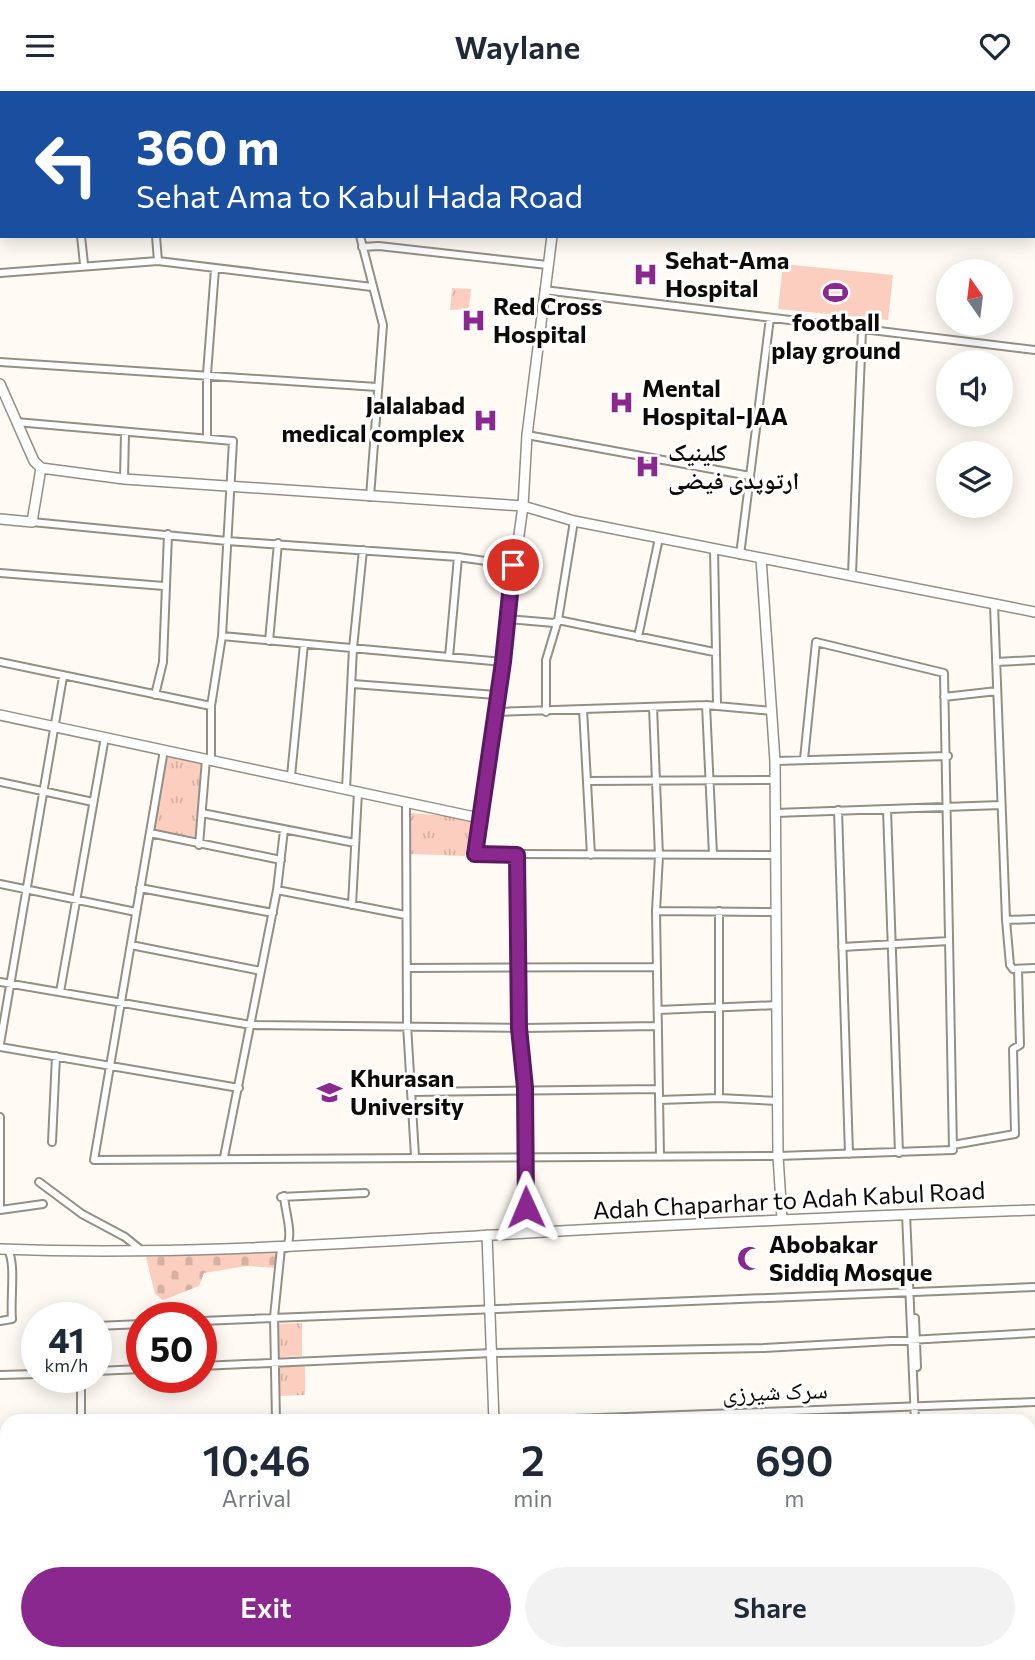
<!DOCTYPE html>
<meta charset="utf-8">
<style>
:root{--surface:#fff;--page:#f2f2f3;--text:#1f2937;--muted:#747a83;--accent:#8b2890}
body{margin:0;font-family:Commissioner,"Noto Naskh Arabic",sans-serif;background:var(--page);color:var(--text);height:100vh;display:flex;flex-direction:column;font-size:26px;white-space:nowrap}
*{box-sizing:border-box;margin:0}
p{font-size:23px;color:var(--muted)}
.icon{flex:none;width:38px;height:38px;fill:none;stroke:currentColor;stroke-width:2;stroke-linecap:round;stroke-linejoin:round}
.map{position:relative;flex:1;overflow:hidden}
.panel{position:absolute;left:0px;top:1323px;width:1036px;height:247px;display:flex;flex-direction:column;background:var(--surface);border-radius:21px 21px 0 0;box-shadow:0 4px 18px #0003}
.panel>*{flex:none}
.guide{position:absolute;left:0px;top:0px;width:1036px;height:147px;box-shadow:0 4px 18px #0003;background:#1a4fa0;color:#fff;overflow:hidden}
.needle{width:46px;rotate:346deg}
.controls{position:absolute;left:936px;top:168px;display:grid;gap:14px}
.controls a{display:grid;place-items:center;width:77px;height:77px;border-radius:50%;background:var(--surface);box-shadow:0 4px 18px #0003;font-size:35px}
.speed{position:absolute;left:21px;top:1211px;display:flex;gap:14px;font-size:35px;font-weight:700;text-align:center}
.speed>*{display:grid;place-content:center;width:91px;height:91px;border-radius:50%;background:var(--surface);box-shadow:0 4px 18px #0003;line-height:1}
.speed small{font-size:18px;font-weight:400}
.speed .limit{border:10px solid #d22;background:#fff;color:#111}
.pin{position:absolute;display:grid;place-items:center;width:60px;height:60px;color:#fff;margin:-30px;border:4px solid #fff;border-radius:50%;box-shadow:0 2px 7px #0007}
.me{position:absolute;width:77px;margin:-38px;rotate:359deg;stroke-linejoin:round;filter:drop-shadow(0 0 5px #0008)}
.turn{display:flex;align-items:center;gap:24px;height:147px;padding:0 21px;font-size:32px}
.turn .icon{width:91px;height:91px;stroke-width:2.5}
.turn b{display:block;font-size:49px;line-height:60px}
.eta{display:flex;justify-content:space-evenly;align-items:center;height:119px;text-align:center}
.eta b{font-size:42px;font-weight:600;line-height:49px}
.cta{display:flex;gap:14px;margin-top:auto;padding:14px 21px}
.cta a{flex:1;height:80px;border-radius:42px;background:var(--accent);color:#fff;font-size:28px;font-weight:600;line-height:80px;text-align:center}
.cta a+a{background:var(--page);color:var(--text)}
header{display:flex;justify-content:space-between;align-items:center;height:91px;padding:0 21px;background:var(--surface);font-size:32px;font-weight:600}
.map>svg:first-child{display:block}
.grass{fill:url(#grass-tufts)}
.cemetery{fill:url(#cemetery-stones)}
.garden{fill:#fbcebf}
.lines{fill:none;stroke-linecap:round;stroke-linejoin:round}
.street-casing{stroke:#948f84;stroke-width:10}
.secondary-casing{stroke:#948f84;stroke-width:12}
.highway-casing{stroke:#948f84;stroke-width:14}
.street{stroke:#fff;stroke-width:6}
.secondary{stroke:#fff;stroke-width:9}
.highway{stroke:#fff;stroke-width:10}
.route-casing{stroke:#5a1a5e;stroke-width:18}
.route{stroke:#8b2890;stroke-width:12}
.labels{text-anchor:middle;stroke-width:6;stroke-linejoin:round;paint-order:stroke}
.poi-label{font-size:24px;font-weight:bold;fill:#0d0b08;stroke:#fff;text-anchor:start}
.street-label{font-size:24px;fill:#0d0b08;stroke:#fff}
</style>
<header><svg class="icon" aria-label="menu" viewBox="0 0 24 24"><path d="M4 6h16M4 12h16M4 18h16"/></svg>Waylane<svg class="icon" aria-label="heart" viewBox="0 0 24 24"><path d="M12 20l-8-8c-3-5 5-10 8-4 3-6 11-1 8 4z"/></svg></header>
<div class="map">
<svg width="1035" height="1569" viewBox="0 0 1035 1569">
<defs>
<pattern id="grass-tufts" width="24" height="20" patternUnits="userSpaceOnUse" patternTransform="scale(1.75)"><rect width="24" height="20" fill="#fbcebf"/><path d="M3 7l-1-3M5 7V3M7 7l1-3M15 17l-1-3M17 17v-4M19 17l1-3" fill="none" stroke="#d6b0a3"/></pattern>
<pattern id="cemetery-stones" width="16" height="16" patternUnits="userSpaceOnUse" patternTransform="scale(1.75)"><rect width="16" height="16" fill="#fbcebf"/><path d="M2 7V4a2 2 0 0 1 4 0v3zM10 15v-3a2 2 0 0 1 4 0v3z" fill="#d6b0a3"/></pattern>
</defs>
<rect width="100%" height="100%" fill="#fffbf4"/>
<path class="grass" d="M 452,197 L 471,198 L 469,218 L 450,219 Z
M 164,663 L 203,672 L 198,746 L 153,739 Z
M 410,722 L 472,727 L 465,765 L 410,763 Z
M 302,1232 L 302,1265 L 279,1266 L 278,1233 Z
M 305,1274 L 305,1304 L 279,1305 L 279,1275 Z"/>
<path class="cemetery" d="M 278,1161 L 277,1177 L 247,1175 L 204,1182 L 199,1195 L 163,1209 L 155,1203 L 146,1166 Z"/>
<path class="garden" d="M 783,173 L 893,184 L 888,229 L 778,218 Z"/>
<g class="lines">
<defs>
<path id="street" d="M 877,2 L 877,0
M 81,145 L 84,173
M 156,145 L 158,170
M 360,145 L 383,234 L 370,406
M 362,156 L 379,155 L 547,174
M 0,182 L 158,170 L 372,196
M 544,199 L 1035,259
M 0,271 L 377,296
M 16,331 L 233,350 L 222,545 L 211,615 L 211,669
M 527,344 L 750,385
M 207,346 L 207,283 L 215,178
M 124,388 L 125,341
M 32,431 L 227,450 L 458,466 L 514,474
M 714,458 L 717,614
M 740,464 L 770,227
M 0,482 L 164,495
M 852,483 L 862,239
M 994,514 L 1006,829 L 1010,874 L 1013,878 L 1035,877
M 507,528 L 554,532 L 558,529 L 714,561
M 222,545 L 503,571
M 638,546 L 659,447
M 269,550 L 278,452
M 449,566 L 458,466
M 0,571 L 211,615
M 996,571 L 1035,569
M 353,593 L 496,604
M 155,604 L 163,571 L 168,443
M 944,606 L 997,600
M 706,614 L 713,764
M 653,616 L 659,765 L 656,820 L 660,1066
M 583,618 L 591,764
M 496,621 L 706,614 L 772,620
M 546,621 L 546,569 L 558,529 L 574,430
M 164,659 L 94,1069 L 778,1065 L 953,1059 L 944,582 L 816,551 L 804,668
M 775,670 L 948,665
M 291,685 L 304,553
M 587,690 L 775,689
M 0,691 L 93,711
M 346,698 L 353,557 L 363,459
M 406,711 L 407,934 L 415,1065
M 887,718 L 899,1062
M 838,719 L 849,1063
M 202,722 L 355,752
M 775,722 L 1001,714
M 150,742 L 281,769
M 199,754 L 206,668
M 517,763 L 776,764
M 0,793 L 136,821
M 140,797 L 273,822
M 277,799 L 405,824
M 352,814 L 358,701
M 656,820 L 776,821
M 1006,829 L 1035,828
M 131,854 L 261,880
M 842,856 L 949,850
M 407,877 L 657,876
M 0,891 L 251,934 L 524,937 L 658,935
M 60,901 L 105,646
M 658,919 L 777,914
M 0,953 L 63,586
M 0,956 L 239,997
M 411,1001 L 659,998
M 719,1007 L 719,820
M 659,1009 L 719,1007 L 778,1010
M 0,1026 L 0,1116
M 52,1051 L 56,965
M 953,1054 L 1015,1043 L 1013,958 L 1020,954 L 1018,879
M 224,1066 L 277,799 L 284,739
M 39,1091 L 82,1123 L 125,1146 L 141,1159
M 284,1105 C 285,1121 294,1144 286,1157
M 281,1106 L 365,1102
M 0,1119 L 43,1113
M 906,1123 L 915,1330
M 915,1227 L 917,1276
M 0,1230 L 12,1228 C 10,1208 16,1173 8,1159
M 201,1230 L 1035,1196
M 96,1235 L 142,1233
M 201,1275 L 492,1262 L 764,1257 L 1035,1242
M 96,1280 L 142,1278
M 0,1284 L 37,1283
M 81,1286 L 81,1330
M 276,1330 L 274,1226 L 281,1157
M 517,1330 L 1035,1311
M 0,1355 L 7,1355
M 1029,1383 L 1035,1382
M 0,1421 L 7,1421
M 1029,1450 L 1035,1450
M 0,1480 L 7,1480
M 1029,1520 L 1035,1519
M 0,1548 L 7,1547
M 55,1563 L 55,1569
M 94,1563 L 94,1569
M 148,1563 L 149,1569
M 283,1563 L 284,1569
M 867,1563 L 883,1569
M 924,1563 L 924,1569
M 929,1563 L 930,1569
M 727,1569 L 728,1563
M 773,1569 L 775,1563
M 831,1569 L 833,1563"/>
<path id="secondary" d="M 156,0 L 156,2
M 574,2 L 574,0
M 0,293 L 34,370 L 41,377 L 124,388 L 523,415 L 574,430 L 1035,521
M 0,428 L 32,431 L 41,377
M 761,467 L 775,670 L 778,1065 L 782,1128
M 0,624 L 479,727
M 526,1142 C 524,1015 518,890 517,763 L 475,763 L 523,415 L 527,344 L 552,145
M 487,1144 L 494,1330
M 0,1158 C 177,1165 352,1152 528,1142 C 697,1132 866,1125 1035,1119
M 504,1563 L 504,1569"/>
<path id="highway" d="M 418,0 L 432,2
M 493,0 L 508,2
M 312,2 L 318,0
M 354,2 L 360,0
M 0,58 L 2,57
M 1034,64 L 1035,64
M 0,68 L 2,67
M 1034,73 L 1035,73"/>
</defs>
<use href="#street" class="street-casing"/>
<use href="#secondary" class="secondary-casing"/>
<use href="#highway" class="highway-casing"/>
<use href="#street" class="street"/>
<use href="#secondary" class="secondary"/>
<use href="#highway" class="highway"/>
</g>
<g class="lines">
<defs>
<path id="route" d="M 513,474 L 503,571 L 475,763 L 517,764 L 519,937 L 525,997 L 526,1116"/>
</defs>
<use href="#route" class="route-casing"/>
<use href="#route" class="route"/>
</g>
<defs>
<symbol id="hospital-bare" viewBox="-9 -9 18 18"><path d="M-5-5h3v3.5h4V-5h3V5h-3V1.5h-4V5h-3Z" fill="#8b2890" stroke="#fff" stroke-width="2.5" paint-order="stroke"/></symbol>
<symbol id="stadium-bare" viewBox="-9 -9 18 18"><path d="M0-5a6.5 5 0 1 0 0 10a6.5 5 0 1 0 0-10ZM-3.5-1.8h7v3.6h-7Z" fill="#8b2890" stroke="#fff" stroke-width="2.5" paint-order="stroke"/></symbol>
<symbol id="university-bare" viewBox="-9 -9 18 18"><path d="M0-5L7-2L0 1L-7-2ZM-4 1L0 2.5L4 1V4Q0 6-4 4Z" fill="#8b2890" stroke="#fff" stroke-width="2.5" paint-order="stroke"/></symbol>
<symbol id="mosque-bare" viewBox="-9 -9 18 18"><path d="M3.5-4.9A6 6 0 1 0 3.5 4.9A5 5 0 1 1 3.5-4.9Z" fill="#8b2890" stroke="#fff" stroke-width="2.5" paint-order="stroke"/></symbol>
</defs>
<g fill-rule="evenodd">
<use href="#hospital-bare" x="628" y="166" width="35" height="35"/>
<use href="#stadium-bare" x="818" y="184" width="35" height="35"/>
<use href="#hospital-bare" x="456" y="212" width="35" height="35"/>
<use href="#hospital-bare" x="604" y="294" width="35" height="35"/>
<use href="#hospital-bare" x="468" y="312" width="35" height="35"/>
<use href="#hospital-bare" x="630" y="358" width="35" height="35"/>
<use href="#university-bare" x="312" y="984" width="35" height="35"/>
<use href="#mosque-bare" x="732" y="1150" width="35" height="35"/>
</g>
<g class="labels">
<g class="poi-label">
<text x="665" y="178">Sehat-Ama<tspan x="665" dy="28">Hospital</tspan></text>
<text x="493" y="224">Red Cross<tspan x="493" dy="28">Hospital</tspan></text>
<text x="836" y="240" text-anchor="middle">football<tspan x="836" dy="28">play ground</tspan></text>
<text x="642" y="306">Mental<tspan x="642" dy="28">Hospital-JAA</tspan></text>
<text x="465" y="323" text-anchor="end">Jalalabad<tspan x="465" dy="28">medical complex</tspan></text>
<text x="668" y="370">کلینیک<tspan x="668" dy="28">ارتوپدی فیضی</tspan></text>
<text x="350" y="996">Khurasan<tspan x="350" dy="28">University</tspan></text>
<text x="769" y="1162">Abobakar<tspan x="769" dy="28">Siddiq Mosque</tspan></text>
</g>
<g class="street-label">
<text transform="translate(789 1110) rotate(-3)" y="8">Adah Chaparhar to Adah Kabul Road</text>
<text transform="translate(775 1301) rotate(-2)" y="8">سرک شیرزی</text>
</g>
</g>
</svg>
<div class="controls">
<a><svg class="needle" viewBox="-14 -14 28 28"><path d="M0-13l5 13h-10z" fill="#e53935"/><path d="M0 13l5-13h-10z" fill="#747a83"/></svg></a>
<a><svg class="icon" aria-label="sound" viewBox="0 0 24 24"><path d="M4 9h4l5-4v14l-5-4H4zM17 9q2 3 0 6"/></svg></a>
<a><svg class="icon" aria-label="layers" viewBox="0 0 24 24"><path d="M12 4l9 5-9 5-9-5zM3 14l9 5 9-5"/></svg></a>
</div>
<div class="speed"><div>41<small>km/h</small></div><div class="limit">50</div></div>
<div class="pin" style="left:513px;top:474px;background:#d93025"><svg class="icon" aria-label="arrive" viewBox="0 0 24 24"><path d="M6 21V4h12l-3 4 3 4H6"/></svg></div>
<svg class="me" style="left:526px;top:1116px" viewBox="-20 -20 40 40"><path d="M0-17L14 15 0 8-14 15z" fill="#8b2890" stroke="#fff" stroke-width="4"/></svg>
<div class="guide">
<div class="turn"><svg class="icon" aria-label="left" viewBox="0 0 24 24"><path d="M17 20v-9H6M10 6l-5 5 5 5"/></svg><div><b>360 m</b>Sehat Ama to Kabul Hada Road</div></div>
</div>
<section class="panel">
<div class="eta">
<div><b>10:46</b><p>Arrival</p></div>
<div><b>2</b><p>min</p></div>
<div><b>690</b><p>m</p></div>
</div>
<div class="cta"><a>Exit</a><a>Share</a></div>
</section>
</div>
